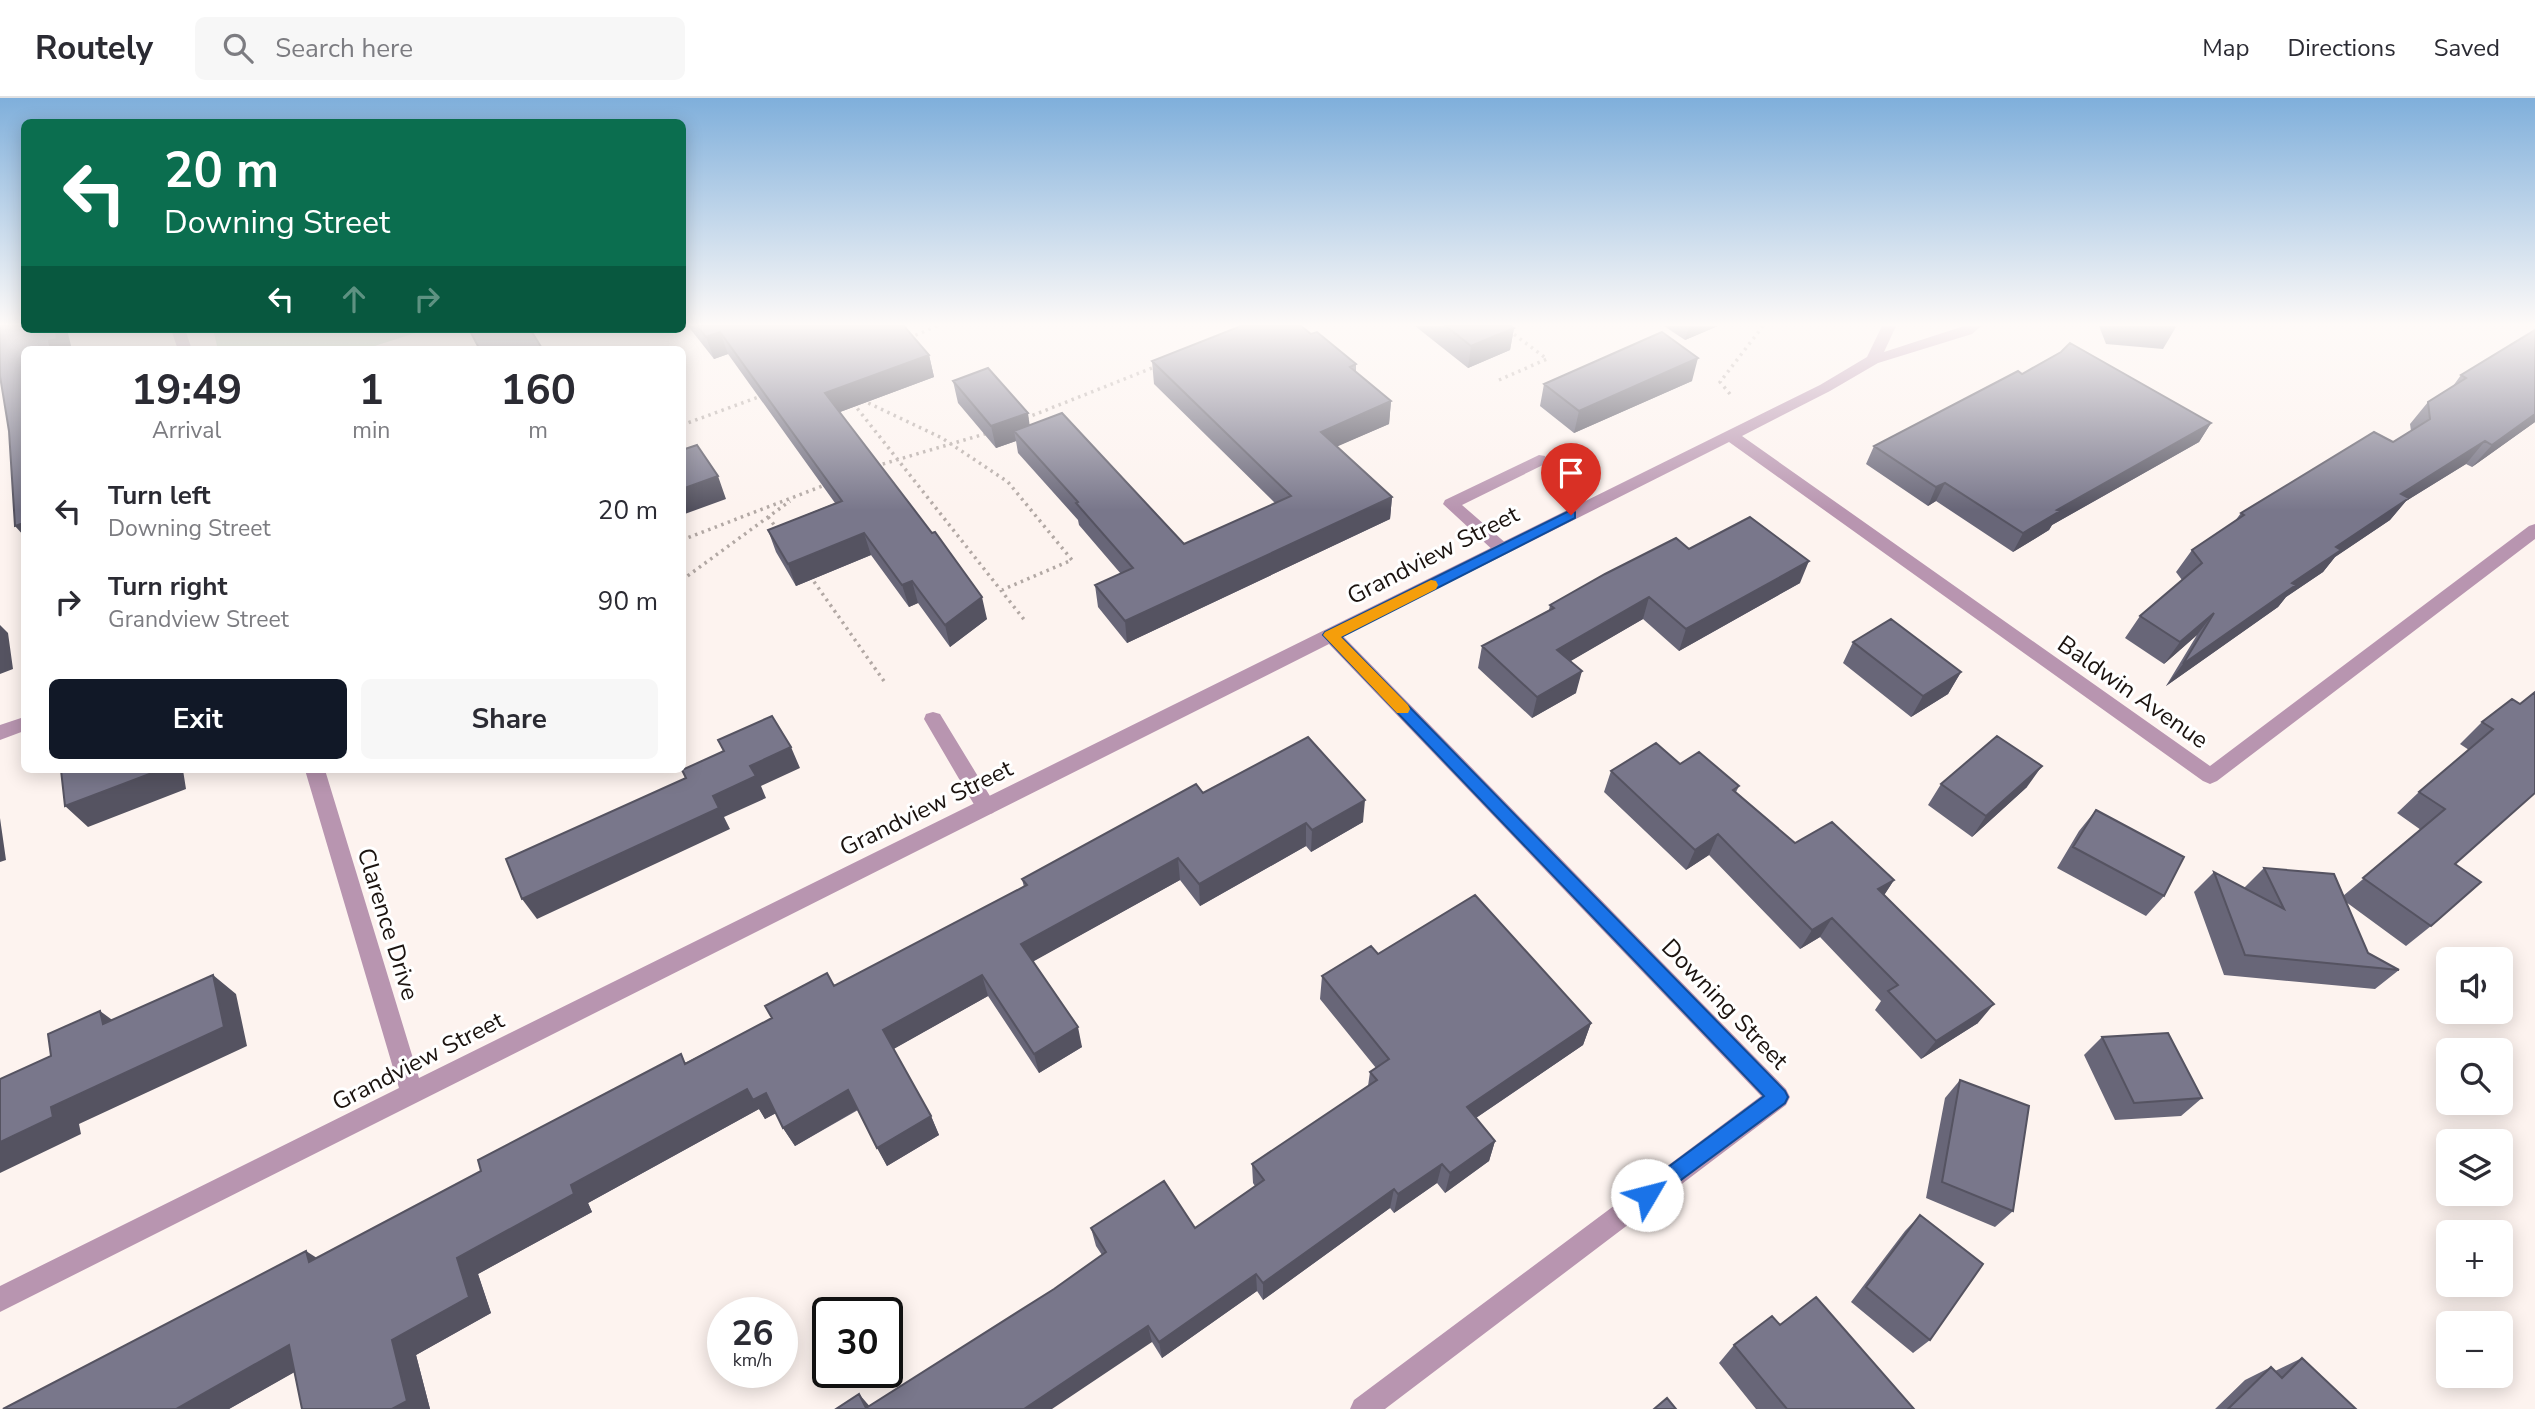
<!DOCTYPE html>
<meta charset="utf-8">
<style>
:root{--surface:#fff;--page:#f7f7f7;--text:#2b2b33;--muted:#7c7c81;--line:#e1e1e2;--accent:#111827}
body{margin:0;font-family:"Nunito Sans",sans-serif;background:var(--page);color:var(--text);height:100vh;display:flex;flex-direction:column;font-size:26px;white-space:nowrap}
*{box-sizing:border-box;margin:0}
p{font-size:23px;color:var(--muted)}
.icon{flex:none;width:38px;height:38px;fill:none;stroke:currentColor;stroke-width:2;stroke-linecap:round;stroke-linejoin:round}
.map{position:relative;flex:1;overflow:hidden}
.details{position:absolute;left:21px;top:248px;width:665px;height:427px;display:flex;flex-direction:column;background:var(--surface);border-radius:10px;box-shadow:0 4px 18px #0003}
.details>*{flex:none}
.top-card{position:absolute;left:21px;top:21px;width:665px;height:214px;border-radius:10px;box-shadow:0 4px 18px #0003;background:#0b6e4f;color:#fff;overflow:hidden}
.fabs{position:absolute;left:2436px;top:849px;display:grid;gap:14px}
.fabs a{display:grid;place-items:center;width:77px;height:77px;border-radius:10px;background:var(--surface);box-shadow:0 4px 18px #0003;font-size:35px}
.speed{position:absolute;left:707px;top:1199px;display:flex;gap:14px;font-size:35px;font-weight:700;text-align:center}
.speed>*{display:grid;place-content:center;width:91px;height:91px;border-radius:50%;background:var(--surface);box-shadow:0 4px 18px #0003;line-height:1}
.speed small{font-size:18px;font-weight:400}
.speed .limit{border:4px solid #111;border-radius:10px;background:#fff;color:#111}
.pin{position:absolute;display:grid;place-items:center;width:60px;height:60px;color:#fff;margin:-72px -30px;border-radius:50% 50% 50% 0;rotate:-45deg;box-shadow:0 0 7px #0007}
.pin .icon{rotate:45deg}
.me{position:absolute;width:77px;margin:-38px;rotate:53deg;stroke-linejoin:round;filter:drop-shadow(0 0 5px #0008)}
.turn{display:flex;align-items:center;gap:24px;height:147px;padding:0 28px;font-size:32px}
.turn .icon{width:91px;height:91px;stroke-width:2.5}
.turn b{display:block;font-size:49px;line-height:60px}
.lanes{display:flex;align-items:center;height:66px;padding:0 28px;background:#0003;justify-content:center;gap:35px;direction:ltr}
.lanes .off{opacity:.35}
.eta{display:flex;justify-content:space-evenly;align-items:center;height:119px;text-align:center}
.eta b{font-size:42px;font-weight:700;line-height:49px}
.button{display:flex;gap:14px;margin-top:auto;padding:14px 28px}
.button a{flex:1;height:80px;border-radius:10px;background:var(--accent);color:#fff;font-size:28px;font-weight:700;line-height:80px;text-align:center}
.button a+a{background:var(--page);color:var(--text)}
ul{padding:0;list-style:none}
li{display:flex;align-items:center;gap:21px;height:91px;padding:0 28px}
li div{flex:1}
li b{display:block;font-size:26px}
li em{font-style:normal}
header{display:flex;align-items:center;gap:42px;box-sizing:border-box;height:98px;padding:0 35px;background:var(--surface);border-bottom:2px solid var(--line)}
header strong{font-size:33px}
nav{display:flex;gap:38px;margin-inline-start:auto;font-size:24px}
.search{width:490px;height:63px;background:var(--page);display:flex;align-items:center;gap:18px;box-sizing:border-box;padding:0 24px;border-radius:10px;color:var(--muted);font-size:26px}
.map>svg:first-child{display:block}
.green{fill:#b6d8b3}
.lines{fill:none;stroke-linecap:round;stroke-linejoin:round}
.path{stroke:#b2a8a4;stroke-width:3.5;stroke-dasharray:2.5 4.5;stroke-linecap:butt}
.service{fill:#b895b0;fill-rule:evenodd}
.minor{fill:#b895b0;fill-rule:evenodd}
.wall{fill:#686678}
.shaded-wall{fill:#555361}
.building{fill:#79778b;stroke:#555361;stroke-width:2}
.route{fill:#1a73e8;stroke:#114b97;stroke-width:2}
.slow{fill:#f59e0b}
.labels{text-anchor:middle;stroke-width:6;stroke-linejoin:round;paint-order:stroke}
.street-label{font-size:24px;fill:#1b130f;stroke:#fff}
</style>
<header>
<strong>Routely</strong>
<div class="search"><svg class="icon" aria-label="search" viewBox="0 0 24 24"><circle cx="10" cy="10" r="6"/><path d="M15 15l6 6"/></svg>Search here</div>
<nav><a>Map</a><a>Directions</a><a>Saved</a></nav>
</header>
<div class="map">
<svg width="2535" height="1311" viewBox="0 0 2535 1311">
<rect width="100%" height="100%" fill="#fdf3ef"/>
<path class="green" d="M 213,231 L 428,231 L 362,252 L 218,252 Z"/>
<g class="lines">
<path class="path" d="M 909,240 L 937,228
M 1499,282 L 1547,261 L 1503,228
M 1730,296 L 1720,284 L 1763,228
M 862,302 L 942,340 L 1008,384 L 1072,462 L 1002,492
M 853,305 L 1026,524
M 1026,320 L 1157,268
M 682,327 L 764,297
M 876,368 L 988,335
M 768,419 L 779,433
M 682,442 L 825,387
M 810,478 L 886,586
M 682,482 L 790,403"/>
<path class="service" d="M 1539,357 L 1545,358 L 1547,362 L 1545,366 L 1462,407 L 1508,447 L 1510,451 L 1508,455 L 1496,455 L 1443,406 L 1445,402 Z
M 933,614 L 940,616 L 993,703 L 996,709 L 993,715 L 986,717 L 979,715 L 924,621 L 926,616 Z"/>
<path class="minor" d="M 1882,228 L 1896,228 L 1884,254 L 1964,228 L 1981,228 L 1972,236 L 1878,265 L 1830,293 L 1742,338 L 2210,668 L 2529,428 L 2535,426 L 2535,441 L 2217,683 L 2210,686 L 2203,683 L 1729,344 L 1343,538 L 1786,991 L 1790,999 L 1786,1007 L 1385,1311 L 1350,1311 L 1354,1302 L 1761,998 L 1329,546 L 0,1214 L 0,1188 L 399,990 L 305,672 L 325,672 L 419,980 L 1820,287 L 1867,259 Z
M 171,231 L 185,231 L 192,252 L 178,252 Z
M 24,619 L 24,633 L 0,642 L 0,627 Z"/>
</g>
<path class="wall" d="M 688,228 L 904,228 L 929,257 L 934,279 L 840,314 L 987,521 L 950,549 L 918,505 L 909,509 L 871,457 L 796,488 L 776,454 L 768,432 L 835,405 L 728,256 L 714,261 Z
M 1415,228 L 1511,228 L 1514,230 L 1510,252 L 1468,270 Z
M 1664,228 L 1718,228 L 1685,242 Z
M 2099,228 L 2175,228 L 2176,229 L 2163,251 L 2106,246 Z
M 2535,232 L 2535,324 L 2472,369 L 2466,366 L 2406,403 L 2390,422 L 2335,459 L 2323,474 L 2286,499 L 2278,509 L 2166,588 L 2197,537 L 2164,566 L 2125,540 L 2140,518 L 2182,482 L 2176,474 L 2192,452 L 2235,423 L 2241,415 L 2393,344 L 2411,333 L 2410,326 L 2428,304 L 2453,288 L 2461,277 Z
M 1311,236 L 1356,266 L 1356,274 L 1391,303 L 1389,326 L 1337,348 L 1392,399 L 1390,421 L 1127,545 L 1098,509 L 1095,487 L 1121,476 L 1079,427 L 1078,422 L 1018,355 L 1016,343 L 996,350 L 958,305 L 953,283 L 1030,327 L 1184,446 L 1275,405 L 1154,286 L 1152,263 Z
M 2022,276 L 2211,325 L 2199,344 L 2052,427 L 2049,432 L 2013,454 L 1936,403 L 1928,408 L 1866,366 L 1874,348 Z
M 1692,283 L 1574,335 L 1540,308 L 1544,286 Z
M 1689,451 L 1800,485 L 1679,553 L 1643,521 L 1570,563 L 1576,595 L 1532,620 L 1478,570 L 1482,548 L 1549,512 L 1550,507 Z
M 1853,544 L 1961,574 L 1948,596 L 1911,619 L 1843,565 Z
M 2512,601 L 2455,766 L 2431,828 L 2406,848 L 2346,804 L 2368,855 L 2399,872 L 2375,891 L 2224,877 L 2194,794 L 2214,774 L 2244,790 L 2264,770 L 2343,798 L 2421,732 L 2397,715 L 2419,694 L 2469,652 L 2460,646 L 2482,624 Z
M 1680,666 L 1739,688 L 1736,694 L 1795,745 L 1894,782 L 1884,797 L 1978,925 L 1921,961 L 1875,912 L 1881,903 L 1820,839 L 1800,851 L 1709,757 L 1686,772 L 1604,694 L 1611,673 Z
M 1941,686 L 2027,689 L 1972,739 L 1928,707 Z
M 1203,695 L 1363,724 L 1311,754 L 1306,748 L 1200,808 L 1180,782 L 1033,863 L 1082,949 L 1039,975 L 988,898 L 893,951 L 931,1018 L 939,1037 L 887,1068 L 858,1012 L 795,1048 L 783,1030 L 776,1015 L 765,1021 L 759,1011 L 588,1105 L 592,1114 L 478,1176 L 491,1215 L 416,1257 L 430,1311 L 302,1311 L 294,1274 L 229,1311 L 3,1311 L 317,1160 L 687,964 L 1024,789 L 1022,781 Z
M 2096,712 L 2164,798 L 2146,818 L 2057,770 L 2079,733 Z
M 1378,856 L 1591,925 L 1583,947 L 1476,1020 L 1495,1043 L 1489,1063 L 1445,1095 L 1437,1085 L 1394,1115 L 1390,1110 L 1263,1202 L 1257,1193 L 1162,1260 L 1152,1244 L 870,1308 L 1054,1191 L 1102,1157 L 1096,1148 L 1091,1130 L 1195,1130 L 1255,1088 L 1253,1085 L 1252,1066 L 1368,988 L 1370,974 L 1376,970 L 1320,901 L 1322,878 Z
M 2102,939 L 2202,1000 L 2181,1018 L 2115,1022 L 2084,957 Z
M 1960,982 L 2013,1113 L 1995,1129 L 1926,1100 L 1945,1000 Z
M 1920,1117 L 1930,1242 L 1913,1255 L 1851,1204 L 1905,1133 Z
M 1780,1227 L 1914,1311 L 1756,1311 L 1719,1265 L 1734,1247 Z
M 2302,1260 L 2356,1311 L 2215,1311 L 2245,1282 L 2271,1269 L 2275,1273 Z"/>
<path class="shaded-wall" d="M 1689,228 L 1718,228 L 1685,242 Z
M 1514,230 L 1510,252 L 1468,270 L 1471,248 Z
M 55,231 L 67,231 L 72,252 L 51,252 L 49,243 Z
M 720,234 L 728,256 L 714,261 L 706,239 Z
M 929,257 L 934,279 L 832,317 L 825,295 Z
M 1698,260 L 1692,283 L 1574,335 L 1579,313 Z
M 1391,303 L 1389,326 L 1320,356 L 1321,334 Z
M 1028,315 L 1031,337 L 1014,333 L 1016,343 L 996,350 L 991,328 Z
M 2535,316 L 2535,324 L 2472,369 L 2492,347 Z
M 2211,325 L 2199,344 L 2052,427 L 2049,432 L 2013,454 L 2023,435 L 2057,412 Z
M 2485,343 L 2466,366 L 2406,403 L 2390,422 L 2335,459 L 2323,474 L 2286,499 L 2278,509 L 2166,588 L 2183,566 L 2292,485 L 2401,396 Z
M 718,378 L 726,401 L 682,417 L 682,391 Z
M 1945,385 L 1936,403 L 1928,408 L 1936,389 Z
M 1392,399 L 1390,421 L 1127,545 L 1125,523 Z
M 24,425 L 24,438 L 15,428 Z
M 864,435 L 871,457 L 796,488 L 788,466 Z
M 1809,463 L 1800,485 L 1679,553 L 1686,531 Z
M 912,483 L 918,505 L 909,509 L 902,487 Z
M 982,499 L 987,521 L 950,549 L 945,527 Z
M 1649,499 L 1643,521 L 1552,574 L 1557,552 Z
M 2214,515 L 2197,537 L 2164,566 L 2180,544 Z
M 0,527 L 8,535 L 13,571 L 0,576 Z
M 1582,573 L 1576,595 L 1532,620 L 1537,599 Z
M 1961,574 L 1948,596 L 1911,619 L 1923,598 Z
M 682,575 L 686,584 L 682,586 Z
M 791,649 L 800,670 L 761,688 L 766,700 L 724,719 L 730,731 L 537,821 L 522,801 L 713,698 L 750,668 Z
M 2042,668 L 2027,689 L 1972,739 L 1986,718 Z
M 160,672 L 183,672 L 186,691 L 88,729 L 65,708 Z
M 1365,702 L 1363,724 L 1311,754 L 1312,732 Z
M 0,720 L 6,762 L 0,764 Z
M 1306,725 L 1306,748 L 1200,808 L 1199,786 Z
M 1718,736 L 1709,757 L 1686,772 L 1695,752 Z
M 1178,760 L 1180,782 L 1027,867 L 1021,846 Z
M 1894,782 L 1881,802 L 1878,791 Z
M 1832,820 L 1820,839 L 1800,851 L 1812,832 Z
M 213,877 L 236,896 L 247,948 L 79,1026 L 81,1036 L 0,1075 L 0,1044 L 51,1009 Z
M 982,877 L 988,898 L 892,952 L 883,932 Z
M 1994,906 L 1978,925 L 1921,961 L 1936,943 Z
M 100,913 L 126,932 L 103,926 Z
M 1591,925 L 1583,947 L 1461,1030 L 1467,1009 Z
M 1078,929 L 1082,949 L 1039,975 L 1034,956 Z
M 747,991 L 766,995 L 778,1014 L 765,1021 L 759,1011 L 588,1105 L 592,1114 L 478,1176 L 491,1215 L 416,1257 L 430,1311 L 392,1311 L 392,1242 L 457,1160 L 571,1087 Z
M 848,992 L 858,1011 L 795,1048 L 783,1030 Z
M 931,1018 L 939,1037 L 887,1068 L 877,1050 Z
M 1495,1043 L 1489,1063 L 1445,1095 L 1450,1075 Z
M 1442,1066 L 1437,1085 L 1394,1115 L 1398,1096 Z
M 1394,1091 L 1390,1110 L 1263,1202 L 1263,1185 Z
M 306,1153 L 331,1169 L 309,1164 Z
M 1256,1176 L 1257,1193 L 1162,1260 L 1159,1244 Z
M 1148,1228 L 1152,1244 L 1052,1311 L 1024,1311 Z
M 289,1247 L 316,1262 L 229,1311 L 176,1311 Z
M 859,1296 L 872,1311 L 867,1311 Z"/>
<path class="building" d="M 0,228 L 24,228 L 24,231 L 55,231 L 57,241 L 49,243 L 51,252 L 24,252 L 24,425 L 15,428 L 9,333 L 0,278 Z
M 697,228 L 904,228 L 929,257 L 825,295 L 932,435 L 935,434 L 982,499 L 945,527 L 912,483 L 902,487 L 864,435 L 788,466 L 768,432 L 842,403 L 720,234 L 706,239 Z
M 1241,228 L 1301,228 L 1311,236 L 1317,234 L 1356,266 L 1350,269 L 1391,303 L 1321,334 L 1392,399 L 1125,523 L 1095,487 L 1133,470 L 1076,405 L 1078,404 L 1014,333 L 1062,315 L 1184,446 L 1291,398 L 1152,263 Z
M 1446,228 L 1511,228 L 1514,230 L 1471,248 Z
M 469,231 L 530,231 L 543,252 L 480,252 Z
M 2535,232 L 2535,316 L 2492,347 L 2485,343 L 2401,396 L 2409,400 L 2336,449 L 2341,452 L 2292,485 L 2296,487 L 2183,566 L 2214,515 L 2180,544 L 2140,518 L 2202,465 L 2192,452 L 2244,417 L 2241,415 L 2374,334 L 2393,344 L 2430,321 L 2428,304 L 2466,280 L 2461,277 Z
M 1662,234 L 1698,260 L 1579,313 L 1544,286 Z
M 2070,245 L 2211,325 L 2057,412 L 2060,413 L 2023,435 L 1945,385 L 1936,389 L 1874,348 L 2018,273 L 2022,276 L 2061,254 Z
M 988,270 L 1028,315 L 991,328 L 953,283 Z
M 697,347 L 718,378 L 682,391 L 682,352 Z
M 1750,419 L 1809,463 L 1686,531 L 1649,499 L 1557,552 L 1582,573 L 1537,599 L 1482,548 L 1554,510 L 1550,507 L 1605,476 L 1676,440 L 1689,451 Z
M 1891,521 L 1961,574 L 1923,598 L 1853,544 Z
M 2535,594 L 2535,695 L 2455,766 L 2481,784 L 2431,828 L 2363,780 L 2445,711 L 2419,694 L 2493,631 L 2482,624 L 2512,601 L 2520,606 Z
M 772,618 L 791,649 L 750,668 L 756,678 L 713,698 L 719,710 L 522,801 L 506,761 L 686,680 L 682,672 L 724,653 L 718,642 Z
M 1997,638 L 2042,668 L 1986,718 L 1941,686 Z
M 1308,639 L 1365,702 L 1312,732 L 1306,725 L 1199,786 L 1178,760 L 1021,846 L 1078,929 L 1034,956 L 982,877 L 883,932 L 931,1018 L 877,1050 L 848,992 L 783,1030 L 766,995 L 753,1002 L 747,991 L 571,1087 L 574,1096 L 457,1160 L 469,1199 L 392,1242 L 407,1303 L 392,1311 L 302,1311 L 289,1247 L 176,1311 L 3,1311 L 306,1153 L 309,1164 L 481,1073 L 478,1062 L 681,956 L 685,966 L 772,920 L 765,908 L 827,875 L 834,888 L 1027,787 L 1022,781 L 1196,686 L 1203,695 Z
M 1656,645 L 1680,666 L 1699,654 L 1739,688 L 1733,692 L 1795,745 L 1832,724 L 1894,782 L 1878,791 L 1994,906 L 1936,943 L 1888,893 L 1898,887 L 1832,820 L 1812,832 L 1718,736 L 1695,752 L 1611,673 Z
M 61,672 L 160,672 L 65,708 Z
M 2096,712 L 2184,759 L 2164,798 L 2073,749 Z
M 2264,770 L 2334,776 L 2368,855 L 2399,872 L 2245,857 L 2214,774 L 2284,811 Z
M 1475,797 L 1591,925 L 1467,1009 L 1495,1043 L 1450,1075 L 1442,1066 L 1398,1096 L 1394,1091 L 1263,1185 L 1256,1176 L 1159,1244 L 1148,1228 L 1024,1311 L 836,1311 L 859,1296 L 866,1310 L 1054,1191 L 1106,1154 L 1091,1130 L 1164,1083 L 1195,1130 L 1264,1082 L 1252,1066 L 1377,982 L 1370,974 L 1389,961 L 1322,878 L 1371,848 L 1378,856 Z
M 213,877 L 224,929 L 51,1009 L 53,1019 L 0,1044 L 0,981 L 51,958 L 48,936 L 100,913 L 103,926 Z
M 2168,935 L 2202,1000 L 2134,1005 L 2102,939 Z
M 1960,982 L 2029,1008 L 2013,1113 L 1942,1084 Z
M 1920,1117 L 1983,1166 L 1930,1242 L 1866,1189 Z
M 1816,1199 L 1914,1311 L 1787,1311 L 1734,1247 L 1772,1218 L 1780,1227 Z
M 2302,1260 L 2356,1311 L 2228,1311 L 2271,1269 L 2282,1280 Z
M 1667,1300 L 1676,1311 L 1654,1311 Z"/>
<linearGradient id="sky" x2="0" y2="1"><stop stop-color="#7fafdb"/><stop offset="0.55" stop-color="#fefaf8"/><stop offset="1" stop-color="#fefaf8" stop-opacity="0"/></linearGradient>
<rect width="2535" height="412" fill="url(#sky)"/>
<path class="route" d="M 1571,412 L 1575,414 L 1575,420 L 1341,539 L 1785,993 L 1788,999 L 1785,1005 L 1647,1107 L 1640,1104 L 1637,1097 L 1640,1090 L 1764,998 L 1323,537 L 1325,534 Z"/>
<path class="slow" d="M 1431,482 L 1436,483 L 1438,487 L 1436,491 L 1341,539 L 1408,607 L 1410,611 L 1408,615 L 1397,615 L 1323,537 L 1325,534 Z"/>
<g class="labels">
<g class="street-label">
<text transform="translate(1433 457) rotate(-27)" y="8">Grandview Street</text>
<text transform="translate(2133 594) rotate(35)" y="8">Baldwin Avenue</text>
<text transform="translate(926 710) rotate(-26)" y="8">Grandview Street</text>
<text transform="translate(388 826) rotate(73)" y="8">Clarence Drive</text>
<text transform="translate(1725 906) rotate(46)" y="8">Downing Street</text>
<text transform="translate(418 963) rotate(-27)" y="8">Grandview Street</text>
</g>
</g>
</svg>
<div class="fabs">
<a><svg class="icon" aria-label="sound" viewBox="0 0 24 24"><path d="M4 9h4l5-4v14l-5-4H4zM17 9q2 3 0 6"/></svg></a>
<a><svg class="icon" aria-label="search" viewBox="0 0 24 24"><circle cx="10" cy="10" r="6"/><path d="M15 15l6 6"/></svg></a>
<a><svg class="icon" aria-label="layers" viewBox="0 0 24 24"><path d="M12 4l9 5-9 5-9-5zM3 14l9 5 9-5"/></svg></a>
<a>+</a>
<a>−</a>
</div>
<div class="speed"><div>26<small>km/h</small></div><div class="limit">30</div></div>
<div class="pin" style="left:1571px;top:417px;background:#d93025"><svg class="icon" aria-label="arrive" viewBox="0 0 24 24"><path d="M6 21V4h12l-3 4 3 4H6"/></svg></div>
<svg class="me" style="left:1647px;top:1097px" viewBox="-20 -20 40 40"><circle r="19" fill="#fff"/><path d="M0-13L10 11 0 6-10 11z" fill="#1a73e8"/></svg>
<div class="top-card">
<div class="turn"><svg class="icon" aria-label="left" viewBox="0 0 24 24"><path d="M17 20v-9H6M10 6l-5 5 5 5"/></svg><div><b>20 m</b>Downing Street</div></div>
<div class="lanes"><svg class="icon" aria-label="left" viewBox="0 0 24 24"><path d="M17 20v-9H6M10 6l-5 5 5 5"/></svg><svg class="icon off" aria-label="ahead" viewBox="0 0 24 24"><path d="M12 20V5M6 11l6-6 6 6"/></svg><svg class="icon off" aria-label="right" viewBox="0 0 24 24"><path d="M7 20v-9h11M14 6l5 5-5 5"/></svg></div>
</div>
<section class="details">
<div class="eta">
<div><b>19:49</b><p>Arrival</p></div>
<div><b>1</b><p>min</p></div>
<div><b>160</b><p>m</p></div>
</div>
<ul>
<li><svg class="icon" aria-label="left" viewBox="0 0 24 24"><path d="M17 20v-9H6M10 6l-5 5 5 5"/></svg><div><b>Turn left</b><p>Downing Street</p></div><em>20 m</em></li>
<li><svg class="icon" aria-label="right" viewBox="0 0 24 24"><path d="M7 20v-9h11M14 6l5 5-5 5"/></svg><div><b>Turn right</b><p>Grandview Street</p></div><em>90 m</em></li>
</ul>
<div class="button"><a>Exit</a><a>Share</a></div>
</section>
</div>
